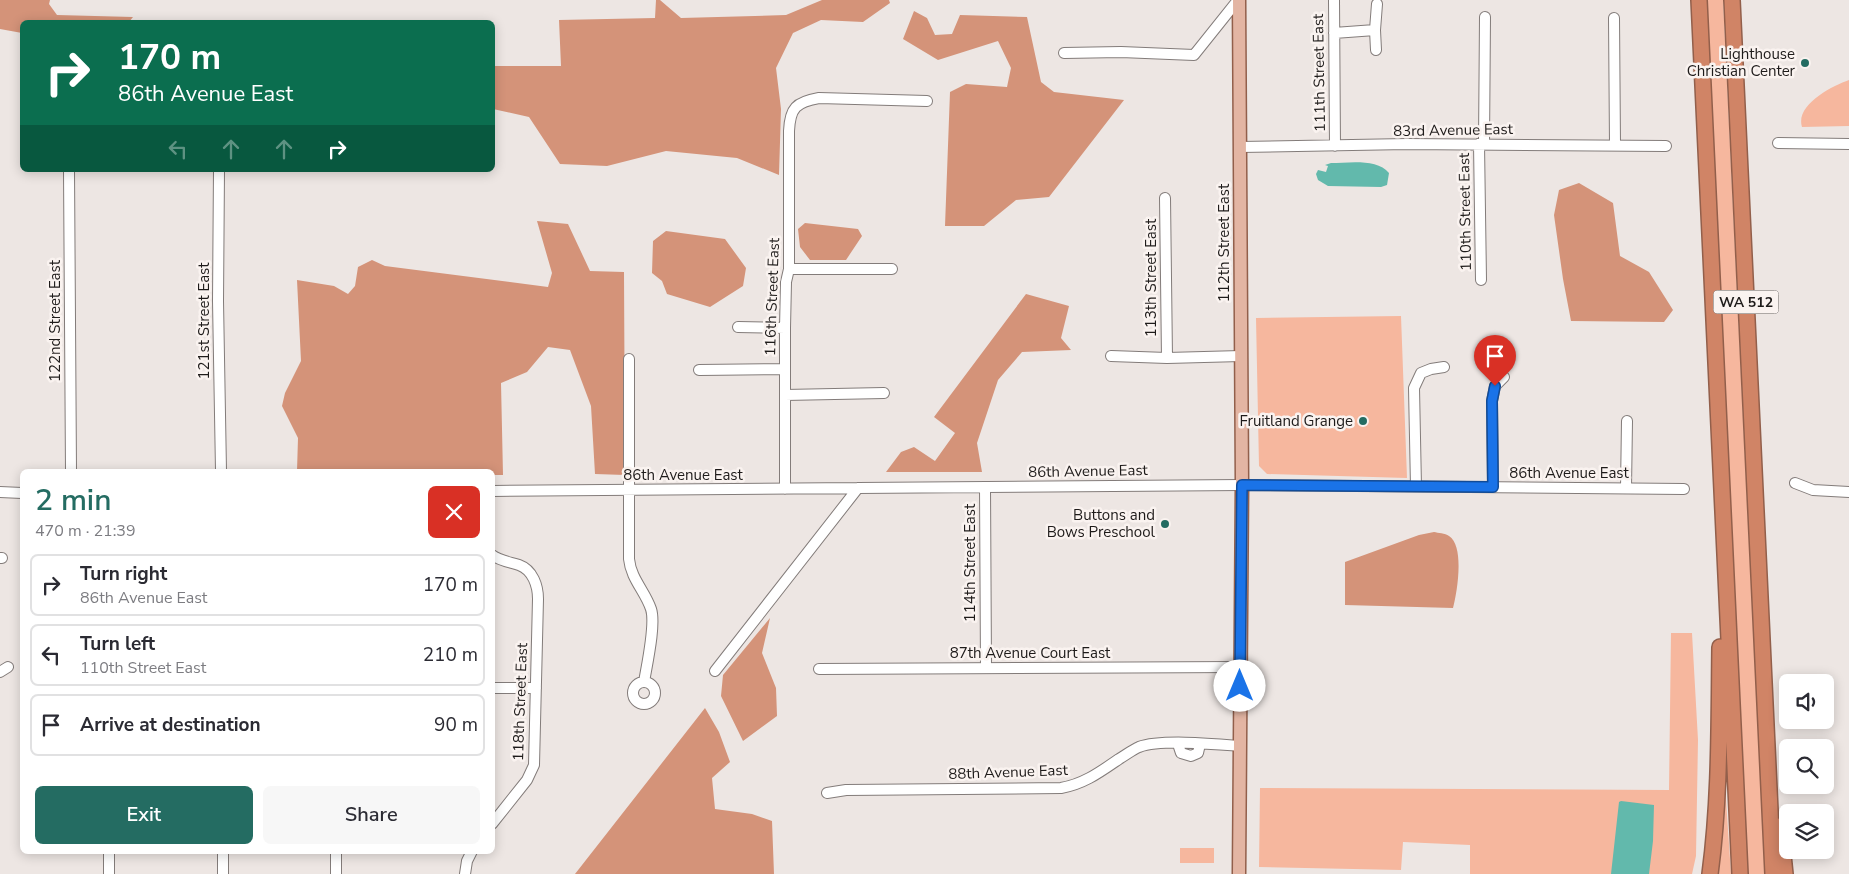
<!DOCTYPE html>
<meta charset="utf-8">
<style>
:root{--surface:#fff;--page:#f7f7f7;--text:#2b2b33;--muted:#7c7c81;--line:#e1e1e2;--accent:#246c62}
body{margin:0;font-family:"Nunito Sans",sans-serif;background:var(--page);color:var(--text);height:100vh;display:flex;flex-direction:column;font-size:19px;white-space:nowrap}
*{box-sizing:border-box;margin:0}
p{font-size:16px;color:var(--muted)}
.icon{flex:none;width:28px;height:28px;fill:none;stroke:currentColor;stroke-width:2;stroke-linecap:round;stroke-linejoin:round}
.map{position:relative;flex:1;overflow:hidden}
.side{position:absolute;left:20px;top:469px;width:475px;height:385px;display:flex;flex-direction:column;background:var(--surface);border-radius:8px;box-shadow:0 2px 12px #0003}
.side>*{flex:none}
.guide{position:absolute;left:20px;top:20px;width:475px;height:152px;border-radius:8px;box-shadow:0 2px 12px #0003;background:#0b6e4f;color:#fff;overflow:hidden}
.buttons{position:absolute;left:1779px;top:674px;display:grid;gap:10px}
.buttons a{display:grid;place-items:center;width:55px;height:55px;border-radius:8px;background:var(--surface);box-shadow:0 2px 12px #0003;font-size:25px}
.pin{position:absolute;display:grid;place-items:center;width:42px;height:42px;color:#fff;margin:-51px -21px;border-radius:50% 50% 50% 0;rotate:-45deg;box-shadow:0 0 5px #0007}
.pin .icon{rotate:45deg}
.me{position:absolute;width:55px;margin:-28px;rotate:0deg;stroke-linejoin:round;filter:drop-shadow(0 0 4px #0008)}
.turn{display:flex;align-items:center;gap:18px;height:105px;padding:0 15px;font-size:22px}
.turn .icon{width:65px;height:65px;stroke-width:2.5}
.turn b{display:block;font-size:35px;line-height:42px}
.lanes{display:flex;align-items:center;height:48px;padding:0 15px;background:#0003;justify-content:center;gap:25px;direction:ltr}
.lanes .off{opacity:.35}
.round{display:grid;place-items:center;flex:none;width:52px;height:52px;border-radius:8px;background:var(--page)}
.headline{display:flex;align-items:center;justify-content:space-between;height:85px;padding:0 15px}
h1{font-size:30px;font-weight:600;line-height:38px;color:var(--accent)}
.action{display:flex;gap:10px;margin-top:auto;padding:10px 15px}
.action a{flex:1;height:58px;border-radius:8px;background:var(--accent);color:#fff;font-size:20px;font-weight:600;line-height:58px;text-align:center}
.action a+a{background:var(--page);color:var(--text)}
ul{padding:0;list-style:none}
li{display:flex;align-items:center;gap:15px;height:62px;margin:0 10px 8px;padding:0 5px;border:2px solid var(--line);border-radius:8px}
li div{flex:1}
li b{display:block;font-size:19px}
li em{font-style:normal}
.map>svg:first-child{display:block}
.green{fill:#f6b79e}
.forest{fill:#d49379}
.water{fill:#62b9ac}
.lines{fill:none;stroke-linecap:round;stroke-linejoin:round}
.minor-casing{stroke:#837c7a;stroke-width:12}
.major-casing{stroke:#925f4b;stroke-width:15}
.highway-casing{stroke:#925f4b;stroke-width:18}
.minor{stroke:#fff;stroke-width:10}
.major{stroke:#e3b5a3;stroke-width:12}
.highway{stroke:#d08466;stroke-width:15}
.route-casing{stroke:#114b97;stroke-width:12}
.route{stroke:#1a73e8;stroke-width:9}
.poi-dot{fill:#246c62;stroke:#faf3f0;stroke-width:2}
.labels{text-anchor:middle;stroke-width:5;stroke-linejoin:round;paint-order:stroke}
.shield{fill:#faf3f0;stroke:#605c5a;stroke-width:1}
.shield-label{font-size:14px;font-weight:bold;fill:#1e1b1a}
.poi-label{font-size:15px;fill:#1e1b1a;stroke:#faf3f0;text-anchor:end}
.street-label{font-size:15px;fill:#1e1b1a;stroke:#faf3f0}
</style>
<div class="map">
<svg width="1849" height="874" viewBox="0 0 1849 874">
<rect width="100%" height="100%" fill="#ede6e3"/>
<path class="green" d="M 1706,0 L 1723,0 L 1765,874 L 1748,874 Z
M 1849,80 L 1849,126 L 1802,127 C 1795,105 1832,86 1849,80 Z
M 1401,316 L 1407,478 L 1267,474 L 1259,466 L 1256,318 Z
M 1671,633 L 1692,633 L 1698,740 L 1696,856 L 1692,874 L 1470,874 L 1470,845 L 1403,842 L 1401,870 L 1259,867 L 1260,788 L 1669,790 Z
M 1725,785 L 1731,874 L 1715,874 Z
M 1180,848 L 1214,848 L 1214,863 L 1180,863 Z"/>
<path class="forest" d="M 0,0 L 50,0 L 49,4 L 57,15 L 133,17 L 129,22 L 22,22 L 22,33 L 0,29 Z
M 656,0 L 660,0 L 681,18 L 786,15 L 822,0 L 889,0 L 890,3 L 863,22 L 821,20 L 793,33 L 776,68 L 781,109 L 779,175 L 737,158 L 666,151 L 607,166 L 560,164 L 529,117 L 493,109 L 493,66 L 561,66 L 559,20 L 655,18 Z
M 914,11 L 927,18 L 935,35 L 952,34 L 960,15 L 1027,17 L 1041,82 L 1054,92 L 1124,100 L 1049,197 L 1016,200 L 984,226 L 945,226 L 950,92 L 966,84 L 1007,87 L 1011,68 L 998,41 L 938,60 L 903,39 Z
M 1579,183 L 1613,203 L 1620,256 L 1649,272 L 1673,310 L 1664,322 L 1571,321 L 1563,279 L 1554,215 L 1559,190 Z
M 537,221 L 568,224 L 590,271 L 624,272 L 625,475 L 595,474 L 591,406 L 570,350 L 548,347 L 527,372 L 501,383 L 503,475 L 493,475 L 492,471 L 297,471 L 298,438 L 282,406 L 285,393 L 301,361 L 297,280 L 334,286 L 348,294 L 355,286 L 358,267 L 372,260 L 385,266 L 548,287 L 552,273 Z
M 805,223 L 858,229 L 862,236 L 846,260 L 810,260 L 800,247 L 798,229 Z
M 666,231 L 725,239 L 746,268 L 743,286 L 710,307 L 667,294 L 662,281 L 652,273 L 653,241 Z
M 1026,294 L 1069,306 L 1061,338 L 1071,350 L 1022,352 L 998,380 L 977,443 L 982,472 L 886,472 L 901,452 L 914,447 L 935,461 L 955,433 L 934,417 Z
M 1434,532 C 1438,533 1445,533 1449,536 C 1465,546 1457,593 1453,608 L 1345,605 L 1345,562 L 1419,535 Z
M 770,618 L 762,653 L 776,688 L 777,716 L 743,741 L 721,696 L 723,675 Z
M 705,708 L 719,732 L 730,762 L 712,778 L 715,809 L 752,814 L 772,821 L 774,874 L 575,874 Z"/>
<path class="water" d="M 1331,163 C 1348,163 1377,158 1389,173 L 1387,185 L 1381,187 L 1328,186 L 1318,180 L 1316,174 L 1318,170 L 1326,172 L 1328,166 L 1325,165 Z
M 1621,801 L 1654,805 L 1653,841 L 1649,874 L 1611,874 L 1619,802 Z"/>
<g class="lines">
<defs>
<path id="minor" d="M 1334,0 L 1335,146
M 1614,18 L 1615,145
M 1375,30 L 1377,4
M 1334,33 L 1375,30 L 1376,50
M 1064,53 L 1121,52 L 1194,55 L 1238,0
M 1778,143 L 1849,144
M 1479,144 L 1481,280
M 1484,144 L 1485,17
M 1240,147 L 1407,144 L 1666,146
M 69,170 L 71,471
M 219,170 L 218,301 L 221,471
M 1165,198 L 1167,358
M 789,269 L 892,269
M 738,327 L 785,328
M 1111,356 L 1167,358 L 1241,356
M 629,359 L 629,559 C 631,579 645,591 651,609 C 656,624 647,664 644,682
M 699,370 L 785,369
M 785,395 L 884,393
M 1795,483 L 1813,490 L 1849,492
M 985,487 L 986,668
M 1416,487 L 1414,388 L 1421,373 L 1431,369 L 1444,367
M 1493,487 L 1492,401 L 1495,386 L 1504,377
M 1626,488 L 1627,421
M 785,489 L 785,328 L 786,282 L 789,269 L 789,131 C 790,108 796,102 819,98 L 927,101
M 492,491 L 1242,485 L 1684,489
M 0,492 L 22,493
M 492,555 C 500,561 510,562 519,565 C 533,570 538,586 538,599 L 534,765 L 527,780 L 492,824
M 0,558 L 2,558
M 819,669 L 1240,667
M 715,671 L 858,488
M 0,672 L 8,667
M633 693a11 11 0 1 1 22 0a11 11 0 1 1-22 0Z
M 492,688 L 536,688
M 1178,744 L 1181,753 L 1191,756 L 1198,753 L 1200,744
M 827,793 L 846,790 L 1061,788 C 1084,784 1100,772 1119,759 C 1126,755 1132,750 1139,747 C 1161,739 1215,744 1240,746
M 109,851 L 109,874
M 223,851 L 223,874
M 336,874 L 336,851
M 465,874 L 467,861 L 472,851"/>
<path id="major" d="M 1239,874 L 1242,485 L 1239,0"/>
<path id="highway" d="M 1699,0 L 1740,874
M 1732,0 L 1773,874
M 1780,826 L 1785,874
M 1710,874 C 1720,799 1719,723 1720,647"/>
</defs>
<use href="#minor" class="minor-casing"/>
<use href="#major" class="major-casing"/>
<use href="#highway" class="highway-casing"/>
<use href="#minor" class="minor"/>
<use href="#major" class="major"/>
<use href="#highway" class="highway"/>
</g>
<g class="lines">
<defs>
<path id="route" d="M 1240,686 L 1242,485 L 1493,487 L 1492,401 L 1495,386"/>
</defs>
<use href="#route" class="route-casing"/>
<use href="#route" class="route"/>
</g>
<g class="poi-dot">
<circle cx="1805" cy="63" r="5"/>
<circle cx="1363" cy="421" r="5"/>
<circle cx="1165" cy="524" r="5"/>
</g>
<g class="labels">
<rect class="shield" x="1713.5" y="290.5" width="65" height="23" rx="4"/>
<g class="shield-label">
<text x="1746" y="307">WA 512</text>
</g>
<g class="poi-label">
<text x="1795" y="59">Lighthouse<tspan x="1795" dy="17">Christian Center</tspan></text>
<text x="1353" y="426">Fruitland Grange</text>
<text x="1155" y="520">Buttons and<tspan x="1155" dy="17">Bows Preschool</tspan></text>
</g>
<g class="street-label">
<text transform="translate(1319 73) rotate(-91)" y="5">111th Street East</text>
<text transform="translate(1453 130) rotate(-1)" y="5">83rd Avenue East</text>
<text transform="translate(1465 212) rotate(-91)" y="5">110th Street East</text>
<text transform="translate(1224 243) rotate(-90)" y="5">112th Street East</text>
<text transform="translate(1151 278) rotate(-90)" y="5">113th Street East</text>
<text transform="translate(772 297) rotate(-88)" y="5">116th Street East</text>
<text transform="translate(55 321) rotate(-90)" y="5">122nd Street East</text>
<text transform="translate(204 321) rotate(-90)" y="5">121st Street East</text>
<text transform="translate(1088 471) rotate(-1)" y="5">86th Avenue East</text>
<text x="1569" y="478">86th Avenue East</text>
<text x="683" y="480">86th Avenue East</text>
<text transform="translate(970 563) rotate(-90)" y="5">114th Street East</text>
<text x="1030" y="658">87th Avenue Court East</text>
<text transform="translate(520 702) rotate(-88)" y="5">118th Street East</text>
<text transform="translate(1008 772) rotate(-2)" y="5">88th Avenue East</text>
</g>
</g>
</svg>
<div class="buttons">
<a><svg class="icon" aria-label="sound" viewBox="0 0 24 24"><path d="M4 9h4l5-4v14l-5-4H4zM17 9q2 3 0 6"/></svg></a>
<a><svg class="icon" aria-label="search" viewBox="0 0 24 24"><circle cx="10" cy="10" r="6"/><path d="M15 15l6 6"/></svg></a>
<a><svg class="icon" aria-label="layers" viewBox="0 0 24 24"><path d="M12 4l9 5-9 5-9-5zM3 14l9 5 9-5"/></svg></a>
</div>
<div class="pin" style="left:1495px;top:386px;background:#d93025"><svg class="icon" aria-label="arrive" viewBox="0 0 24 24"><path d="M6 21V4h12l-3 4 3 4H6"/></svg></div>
<svg class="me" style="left:1240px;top:686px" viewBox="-20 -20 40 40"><circle r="19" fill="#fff"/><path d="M0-13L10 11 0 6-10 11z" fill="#1a73e8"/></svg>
<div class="guide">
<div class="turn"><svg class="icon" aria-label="right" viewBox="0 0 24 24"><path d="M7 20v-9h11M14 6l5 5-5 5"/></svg><div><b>170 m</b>86th Avenue East</div></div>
<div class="lanes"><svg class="icon off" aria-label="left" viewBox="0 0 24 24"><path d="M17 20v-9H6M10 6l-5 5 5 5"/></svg><svg class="icon off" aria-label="ahead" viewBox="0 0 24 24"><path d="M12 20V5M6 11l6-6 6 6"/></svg><svg class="icon off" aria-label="ahead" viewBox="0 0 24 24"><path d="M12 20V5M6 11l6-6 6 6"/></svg><svg class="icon" aria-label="right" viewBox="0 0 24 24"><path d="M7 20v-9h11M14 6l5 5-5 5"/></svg></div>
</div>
<section class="side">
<div class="headline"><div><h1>2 min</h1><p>470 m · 21:39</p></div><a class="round" style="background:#d93025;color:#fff"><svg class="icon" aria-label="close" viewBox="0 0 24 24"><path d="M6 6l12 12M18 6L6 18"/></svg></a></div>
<ul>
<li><svg class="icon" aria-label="right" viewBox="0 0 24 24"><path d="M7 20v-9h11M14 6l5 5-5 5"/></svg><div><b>Turn right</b><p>86th Avenue East</p></div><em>170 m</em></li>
<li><svg class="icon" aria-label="left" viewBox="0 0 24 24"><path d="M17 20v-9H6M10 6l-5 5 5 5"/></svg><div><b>Turn left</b><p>110th Street East</p></div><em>210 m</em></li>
<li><svg class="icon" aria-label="arrive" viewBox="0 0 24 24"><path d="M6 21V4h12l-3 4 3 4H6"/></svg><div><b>Arrive at destination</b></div><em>90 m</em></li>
</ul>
<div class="action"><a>Exit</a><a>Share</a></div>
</section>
</div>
